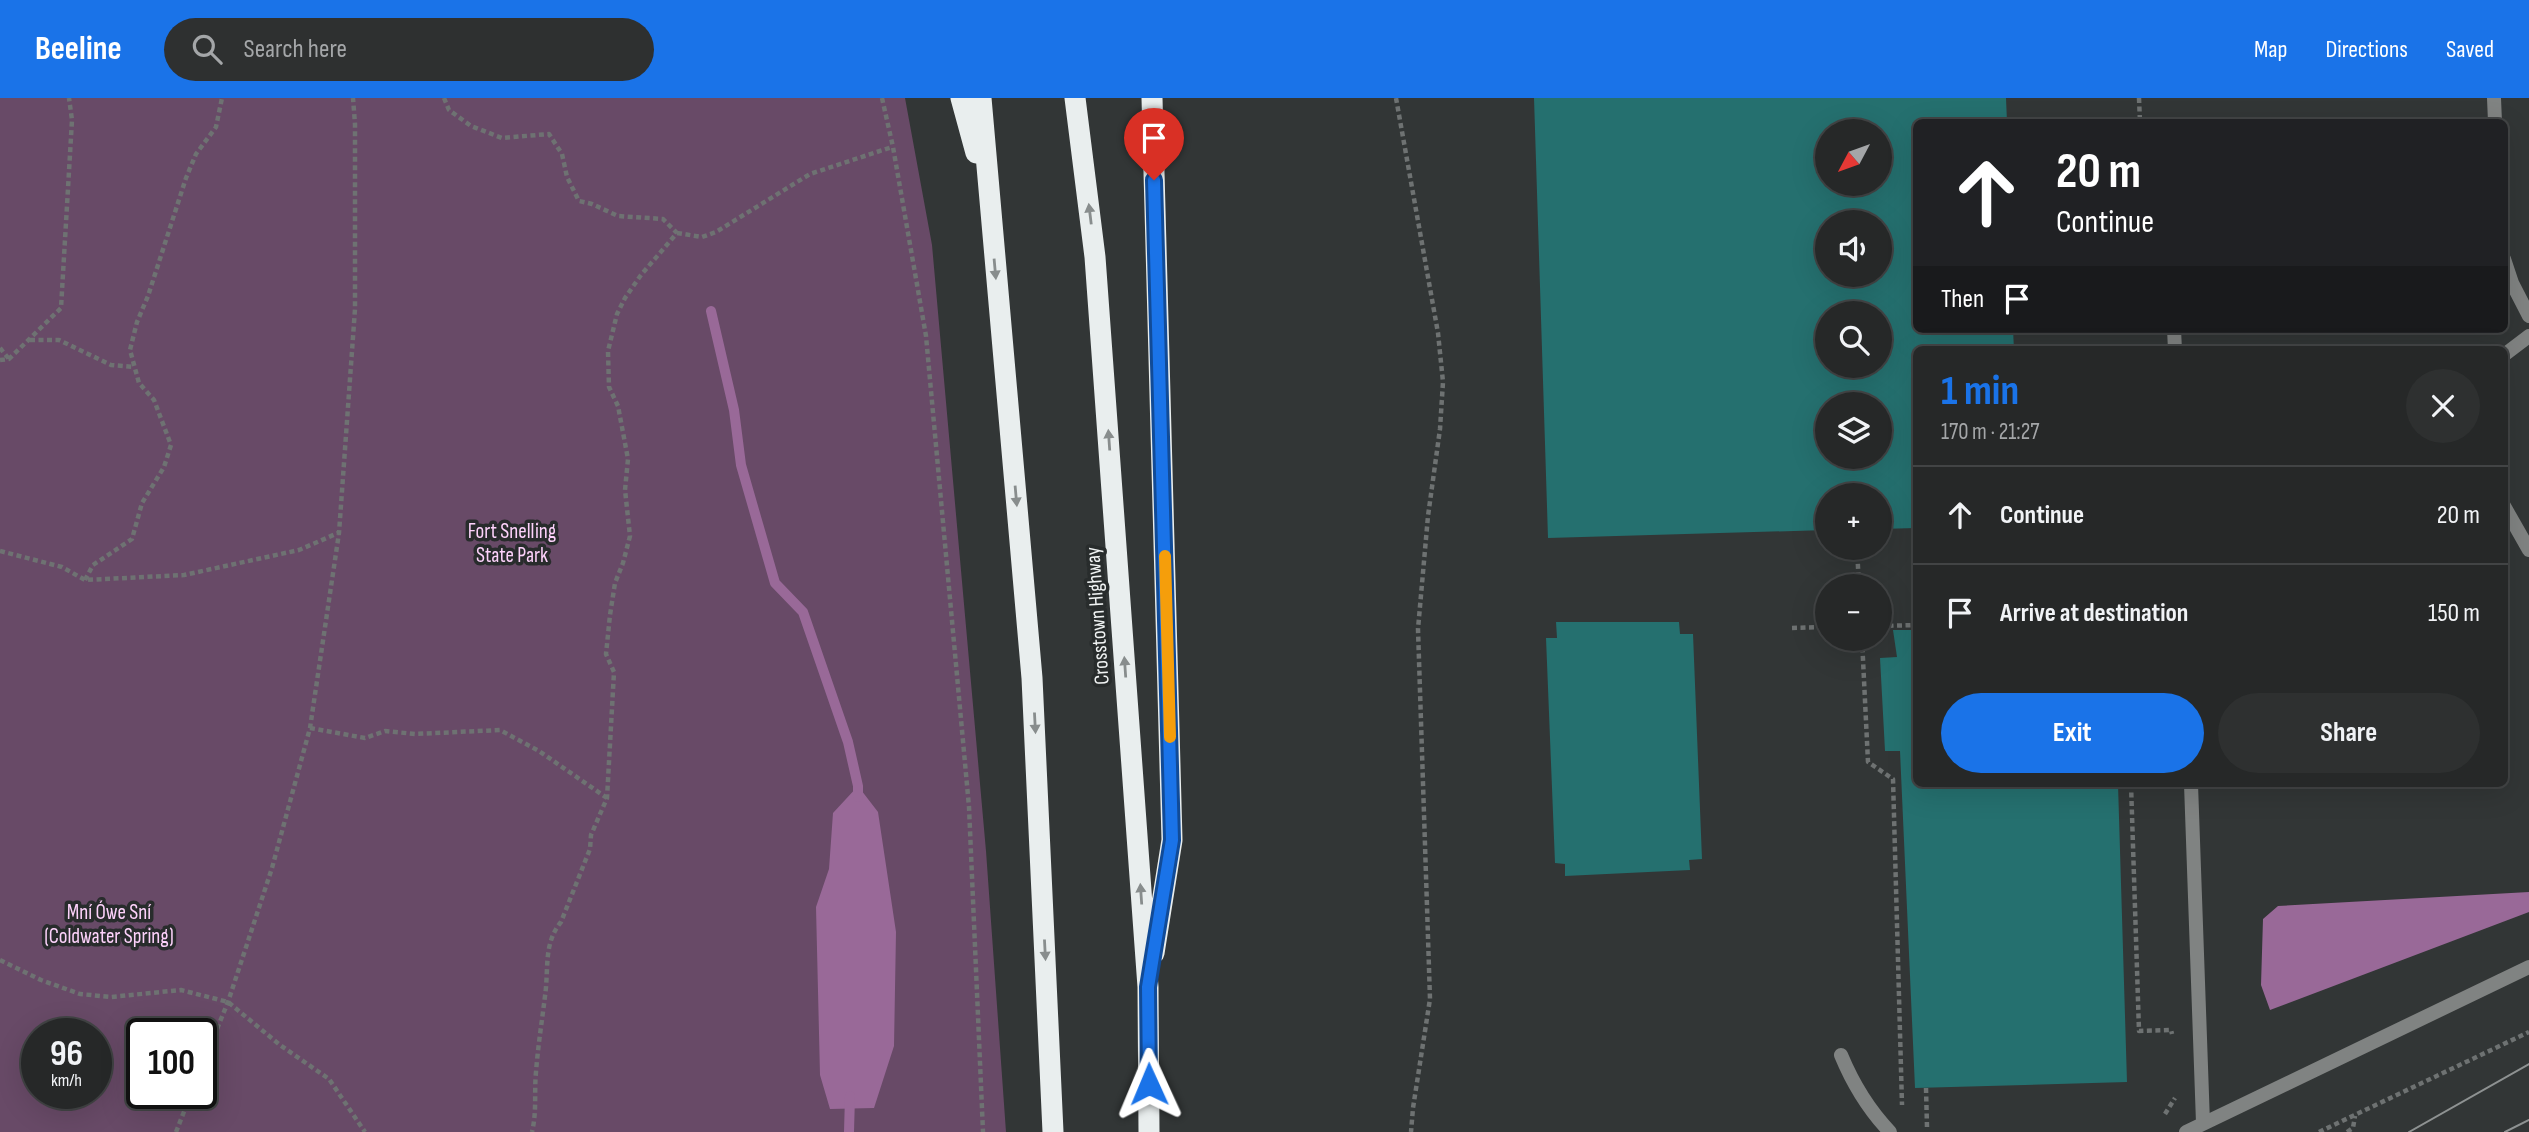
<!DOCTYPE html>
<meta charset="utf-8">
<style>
:root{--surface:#262828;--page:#2e3030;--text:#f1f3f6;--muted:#a4a6a8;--line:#424445;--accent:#1a73e8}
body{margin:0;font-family:"Sofia Sans Condensed",sans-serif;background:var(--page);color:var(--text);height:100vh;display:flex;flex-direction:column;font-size:26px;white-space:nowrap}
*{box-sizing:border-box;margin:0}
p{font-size:23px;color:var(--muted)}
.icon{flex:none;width:38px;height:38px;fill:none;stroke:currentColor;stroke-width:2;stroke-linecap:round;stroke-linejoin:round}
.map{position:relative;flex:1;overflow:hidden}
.sheet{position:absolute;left:1913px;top:248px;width:595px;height:441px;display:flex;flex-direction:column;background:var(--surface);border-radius:10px;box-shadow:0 7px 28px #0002,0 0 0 2px var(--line)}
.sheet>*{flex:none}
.guide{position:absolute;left:1913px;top:21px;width:595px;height:214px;border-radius:10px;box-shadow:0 7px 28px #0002,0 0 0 2px var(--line);background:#202124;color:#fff;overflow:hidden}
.needle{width:46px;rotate:229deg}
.fabs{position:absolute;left:1815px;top:21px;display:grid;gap:14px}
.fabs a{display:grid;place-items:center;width:77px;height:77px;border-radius:50%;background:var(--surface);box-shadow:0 7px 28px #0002,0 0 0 2px var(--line);font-size:35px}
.speed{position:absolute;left:21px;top:920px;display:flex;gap:14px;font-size:35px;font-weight:700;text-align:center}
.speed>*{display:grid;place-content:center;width:91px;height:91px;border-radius:50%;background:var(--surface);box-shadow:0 7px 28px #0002,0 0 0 2px var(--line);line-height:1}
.speed small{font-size:18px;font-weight:400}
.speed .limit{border:4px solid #111;border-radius:10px;background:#fff;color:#111}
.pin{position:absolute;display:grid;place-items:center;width:60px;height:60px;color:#fff;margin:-72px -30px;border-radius:50% 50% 50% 0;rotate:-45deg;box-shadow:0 0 7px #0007}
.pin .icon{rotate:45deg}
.me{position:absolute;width:77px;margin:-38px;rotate:359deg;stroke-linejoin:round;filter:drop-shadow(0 0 5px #0008)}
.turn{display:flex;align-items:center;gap:24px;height:147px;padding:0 28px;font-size:32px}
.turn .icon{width:91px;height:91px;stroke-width:2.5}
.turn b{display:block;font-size:49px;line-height:60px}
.then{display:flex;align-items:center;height:66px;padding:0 28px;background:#0003;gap:14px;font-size:26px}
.round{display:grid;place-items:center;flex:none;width:74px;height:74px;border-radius:37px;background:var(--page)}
.overview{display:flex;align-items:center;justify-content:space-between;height:119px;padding:0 28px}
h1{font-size:42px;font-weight:700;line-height:52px;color:var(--accent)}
.button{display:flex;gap:14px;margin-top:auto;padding:14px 28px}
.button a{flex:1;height:80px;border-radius:42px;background:var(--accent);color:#fff;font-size:28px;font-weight:700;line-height:80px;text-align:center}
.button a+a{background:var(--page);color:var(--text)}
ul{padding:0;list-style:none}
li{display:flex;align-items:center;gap:21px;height:98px;padding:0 28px;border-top:2px solid var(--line)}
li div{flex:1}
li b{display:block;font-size:26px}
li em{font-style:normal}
header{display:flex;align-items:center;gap:42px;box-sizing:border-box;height:98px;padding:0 35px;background:var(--accent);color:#fff}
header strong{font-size:33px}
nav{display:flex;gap:38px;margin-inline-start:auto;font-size:24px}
.search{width:490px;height:63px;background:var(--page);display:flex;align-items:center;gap:18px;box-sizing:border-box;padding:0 24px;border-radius:38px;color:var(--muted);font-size:26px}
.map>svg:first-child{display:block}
.green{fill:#684a67;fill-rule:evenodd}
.water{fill:#996998}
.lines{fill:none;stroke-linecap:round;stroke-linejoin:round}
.stream{stroke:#996998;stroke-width:10}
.building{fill:#25706f;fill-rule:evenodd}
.path{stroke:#6e7272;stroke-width:4.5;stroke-dasharray:5 3.5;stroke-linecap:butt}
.lane{stroke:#808382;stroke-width:14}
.highway{stroke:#e9eeee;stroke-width:21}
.tram{stroke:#8e9292;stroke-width:2}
.oneway{fill:#888d8d}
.route-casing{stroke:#114b97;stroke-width:18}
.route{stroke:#1a73e8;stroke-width:12}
.slow{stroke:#f59e0b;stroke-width:12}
.labels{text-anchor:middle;stroke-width:7;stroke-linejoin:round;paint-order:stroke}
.park-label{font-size:21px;fill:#fdd2fb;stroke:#282c2c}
.street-label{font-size:21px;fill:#f0f3f3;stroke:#282c2c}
</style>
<header>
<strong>Beeline</strong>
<div class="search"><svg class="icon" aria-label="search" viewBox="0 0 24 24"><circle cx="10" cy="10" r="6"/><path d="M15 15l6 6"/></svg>Search here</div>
<nav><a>Map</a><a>Directions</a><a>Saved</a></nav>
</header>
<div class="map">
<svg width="2529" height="1034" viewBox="0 0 2529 1034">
<rect width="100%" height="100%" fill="#323636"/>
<path class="green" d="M 0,0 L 905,0 L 932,147 L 986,753 L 1006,1034 L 0,1034 ZM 37,936 L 96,936 L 96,996 L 37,996 ZM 142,936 L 201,936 L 201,996 L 142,996 Z"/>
<path class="water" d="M 858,688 L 878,714 L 896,834 L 894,948 L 874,1010 L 830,1011 L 820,977 L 816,809 L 829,771 L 833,715 Z
M 2529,794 L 2529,814 L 2270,912 L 2261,887 L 2263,821 L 2278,808 Z"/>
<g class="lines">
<path class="stream" d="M 711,213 L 734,312 L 741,367 L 775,485 L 803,514 L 848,644 L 858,688 L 858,699
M 849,1034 L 850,998"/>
</g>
<path class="building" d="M 1534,0 L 2006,0 L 2007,24 L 1916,24 L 1916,231 L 2013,231 L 2014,252 L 1916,252 L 1916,430 L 1880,431 L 1880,397 L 1827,397 L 1827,432 L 1548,440 ZM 1827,33 L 1880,33 L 1880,86 L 1827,86 ZM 1827,124 L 1880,124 L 1880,177 L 1827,177 ZM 1827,215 L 1880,215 L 1880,268 L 1827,268 ZM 1827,306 L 1880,306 L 1880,359 L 1827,359 Z
M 1556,524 L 1679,524 L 1680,536 L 1693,536 L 1702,761 L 1689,762 L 1690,772 L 1565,778 L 1565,766 L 1555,765 L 1546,540 L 1557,540 Z
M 1893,532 L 1916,532 L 1916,686 L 2118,686 L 2127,984 L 1915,990 L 1900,653 L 1885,653 L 1880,560 L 1897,559 Z"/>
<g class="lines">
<path class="path" d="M 444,0 L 449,12 L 471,28 L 502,40 L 549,36 L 562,56 L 567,79 L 579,103 L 592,106 L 618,118 L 663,121 L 677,135 L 641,177 L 625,200 L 617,216 L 608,253 L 609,289 L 618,308 L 628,361 L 625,392 L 630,438 L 623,465 L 615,485 L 610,517 L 606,556 L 614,574 L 607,700 L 591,737 L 590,751 L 561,824 C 543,846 549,871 545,898 C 542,923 538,948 536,974 C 534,995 537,1013 532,1034
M 882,0 L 893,49 L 926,238 L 969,709 L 983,1034
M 1396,0 L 1438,235 L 1443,284 L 1440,331 L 1428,418 L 1418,531 L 1430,901 L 1413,1010 L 1411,1034
M 2139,0 L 2140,24
M 677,135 L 702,139 L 716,134 L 810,76 L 892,49
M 30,242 L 59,242 L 111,267 L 134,269
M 0,250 L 9,261
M 0,262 L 9,261 L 61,210 L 72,22 L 69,0
M 1839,450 L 1857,450 L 1859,488
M 0,453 L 62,469 L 85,482 L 184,477 L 299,452 L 338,435
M 85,482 L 93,467 L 132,441 L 142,405 L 164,369 L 171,347 L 154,302 L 139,285 L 130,252 L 137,224 L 148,198 L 186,80 L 196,56 L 216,29 L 222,0
M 1880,528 L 1916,527
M 1792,530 L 1827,529
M 1862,541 L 1868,664 L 1893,681 L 1902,1007
M 310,630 L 365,640 L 385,633 L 415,636 L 500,632 L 539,653 L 607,700
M 2131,686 L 2139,933 L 2171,932 L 2172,936
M 0,862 L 41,882 L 80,896 L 111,899 L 181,892 L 228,904 L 280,947 L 329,981 L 365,1034
M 201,970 L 228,904 L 272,770 L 310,630 L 339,435 L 355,211 L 355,26 L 353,0
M 1926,990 L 1927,1029
M 2165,1016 L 2175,1000
M 176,1034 L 191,996
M 2319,1034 L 2529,934
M 2347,1034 L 2353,1030 L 2355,1018"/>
<path class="lane" d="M 2494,0 L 2495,24
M 2504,161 L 2512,185 L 2529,218
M 2174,231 L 2175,252
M 2504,257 L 2529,238
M 2504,408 L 2529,452
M 2191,686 L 2203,1025
M 1841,957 C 1853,986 1868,1011 1890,1034
M 2186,1034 L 2529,869"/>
<path class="highway" d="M 961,0 L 976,55
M 981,0 L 1032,580 L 1053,1034
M 1075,0 L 1095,159 L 1148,889 L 1149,1034
M 1152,0 L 1172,742 L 1154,855"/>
<path class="tram" d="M 2409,1034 L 2529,966
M 2505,1034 L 2529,1022"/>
</g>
<defs><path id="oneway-solid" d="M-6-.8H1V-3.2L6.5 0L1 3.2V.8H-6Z" transform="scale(1.75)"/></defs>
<g class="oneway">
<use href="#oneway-solid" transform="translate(1090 116) rotate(-97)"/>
<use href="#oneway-solid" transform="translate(995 171) rotate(85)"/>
<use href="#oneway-solid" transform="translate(1109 342) rotate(-94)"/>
<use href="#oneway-solid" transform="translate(1016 398) rotate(85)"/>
<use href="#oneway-solid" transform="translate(1125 569) rotate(-94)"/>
<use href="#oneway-solid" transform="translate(1035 625) rotate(87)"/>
<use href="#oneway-solid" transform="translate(1141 796) rotate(-94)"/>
<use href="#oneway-solid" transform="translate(1045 852) rotate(87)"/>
</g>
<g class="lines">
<defs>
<path id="route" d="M 1149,986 L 1148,889 L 1172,742 L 1154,82"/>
</defs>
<use href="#route" class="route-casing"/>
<use href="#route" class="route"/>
<path class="slow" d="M 1165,458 L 1170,639"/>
</g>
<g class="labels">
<g class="park-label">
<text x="512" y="440">Fort Snelling<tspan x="512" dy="24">State Park</tspan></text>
<text x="109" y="821">Mní Ówe Sní<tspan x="109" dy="24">(Coldwater Spring)</tspan></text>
</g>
<g class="street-label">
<text transform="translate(1097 518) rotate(-94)" y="7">Crosstown Highway</text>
</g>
</g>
</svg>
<div class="fabs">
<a><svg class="needle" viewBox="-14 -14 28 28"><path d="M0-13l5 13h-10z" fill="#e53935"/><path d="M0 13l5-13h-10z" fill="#a4a6a8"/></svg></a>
<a><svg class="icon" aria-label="sound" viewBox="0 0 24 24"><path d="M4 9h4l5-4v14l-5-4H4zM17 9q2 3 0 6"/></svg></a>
<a><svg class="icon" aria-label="search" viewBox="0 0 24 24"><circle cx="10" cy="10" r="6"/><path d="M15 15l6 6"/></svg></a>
<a><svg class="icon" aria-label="layers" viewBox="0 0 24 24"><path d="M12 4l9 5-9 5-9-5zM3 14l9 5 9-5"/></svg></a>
<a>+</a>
<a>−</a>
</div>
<div class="speed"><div>96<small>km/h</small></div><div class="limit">100</div></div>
<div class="pin" style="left:1154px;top:82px;background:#d93025"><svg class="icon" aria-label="arrive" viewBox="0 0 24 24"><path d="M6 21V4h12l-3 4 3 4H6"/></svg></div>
<svg class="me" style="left:1149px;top:986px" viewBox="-20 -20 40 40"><path d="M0-17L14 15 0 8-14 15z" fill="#1a73e8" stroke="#fff" stroke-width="4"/></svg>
<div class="guide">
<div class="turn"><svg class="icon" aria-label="ahead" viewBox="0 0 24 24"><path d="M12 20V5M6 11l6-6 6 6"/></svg><div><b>20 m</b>Continue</div></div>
<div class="then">Then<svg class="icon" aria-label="arrive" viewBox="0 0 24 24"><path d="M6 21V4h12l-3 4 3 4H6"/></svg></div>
</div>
<section class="sheet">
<div class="overview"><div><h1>1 min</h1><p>170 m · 21:27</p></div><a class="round"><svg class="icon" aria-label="close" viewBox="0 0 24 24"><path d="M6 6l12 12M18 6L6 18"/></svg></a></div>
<ul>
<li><svg class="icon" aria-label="ahead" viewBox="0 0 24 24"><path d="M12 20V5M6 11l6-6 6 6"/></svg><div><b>Continue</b></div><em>20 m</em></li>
<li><svg class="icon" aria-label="arrive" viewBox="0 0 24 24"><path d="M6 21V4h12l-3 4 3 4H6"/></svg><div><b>Arrive at destination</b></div><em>150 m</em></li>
</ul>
<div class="button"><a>Exit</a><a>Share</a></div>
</section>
</div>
